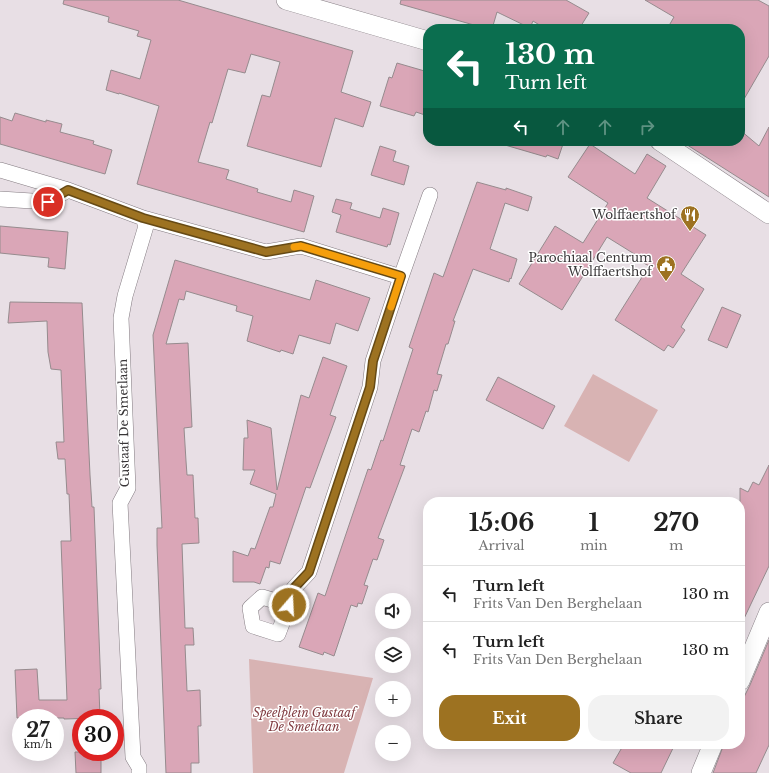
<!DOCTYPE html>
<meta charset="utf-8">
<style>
:root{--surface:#fff;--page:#f2f2f2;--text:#222;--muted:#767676;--line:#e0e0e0;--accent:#9d7221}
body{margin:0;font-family:"Libre Baskerville",serif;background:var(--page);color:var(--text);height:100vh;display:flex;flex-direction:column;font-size:15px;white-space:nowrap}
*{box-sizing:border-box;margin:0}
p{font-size:13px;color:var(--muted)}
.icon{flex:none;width:22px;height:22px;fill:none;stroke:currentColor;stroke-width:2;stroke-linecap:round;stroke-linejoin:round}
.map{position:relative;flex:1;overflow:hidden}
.details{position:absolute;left:423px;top:497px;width:322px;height:252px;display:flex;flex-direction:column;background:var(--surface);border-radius:16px;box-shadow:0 4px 16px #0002}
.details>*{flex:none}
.hud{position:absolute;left:423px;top:24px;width:322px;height:122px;border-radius:16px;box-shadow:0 4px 16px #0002;background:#0b6e4f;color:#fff;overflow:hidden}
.controls{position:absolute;left:375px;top:593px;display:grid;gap:8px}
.controls a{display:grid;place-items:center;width:36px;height:36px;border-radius:50%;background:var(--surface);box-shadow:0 4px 16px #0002;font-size:20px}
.speed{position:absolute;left:12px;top:709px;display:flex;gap:8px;font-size:20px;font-weight:700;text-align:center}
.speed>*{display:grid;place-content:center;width:52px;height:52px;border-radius:50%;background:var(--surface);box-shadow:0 4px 16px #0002;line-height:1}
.speed small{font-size:10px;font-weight:400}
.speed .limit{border:6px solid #d22;background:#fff;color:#111}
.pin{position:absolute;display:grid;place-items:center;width:34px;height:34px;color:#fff;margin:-17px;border:2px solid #fff;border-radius:50%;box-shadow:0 1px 4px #0007}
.me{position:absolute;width:44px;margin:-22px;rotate:19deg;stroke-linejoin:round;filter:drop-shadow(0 0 3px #0008)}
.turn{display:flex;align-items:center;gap:14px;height:84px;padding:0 16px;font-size:18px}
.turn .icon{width:52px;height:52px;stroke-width:2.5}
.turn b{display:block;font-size:28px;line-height:34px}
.lanes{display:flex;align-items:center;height:38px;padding:0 16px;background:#0003;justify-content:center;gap:20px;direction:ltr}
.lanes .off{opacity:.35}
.eta{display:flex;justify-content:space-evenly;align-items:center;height:68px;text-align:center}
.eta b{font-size:24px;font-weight:800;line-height:28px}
.primary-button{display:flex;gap:8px;margin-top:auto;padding:8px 16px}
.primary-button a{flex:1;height:46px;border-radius:16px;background:var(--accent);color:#fff;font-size:16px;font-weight:800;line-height:46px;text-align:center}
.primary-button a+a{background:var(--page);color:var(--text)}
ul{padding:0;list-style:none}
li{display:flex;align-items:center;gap:12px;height:56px;padding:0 16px;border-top:1px solid var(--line)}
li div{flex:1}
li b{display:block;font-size:15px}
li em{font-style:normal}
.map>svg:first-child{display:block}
.green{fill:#d8b3b3}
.building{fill:#daa6b7;stroke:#968b8e}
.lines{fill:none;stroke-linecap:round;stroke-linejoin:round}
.minor-casing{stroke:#837b81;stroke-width:16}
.tertiary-casing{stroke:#837b81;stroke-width:20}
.minor{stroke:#fff;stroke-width:15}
.tertiary{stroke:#fff;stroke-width:19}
.route-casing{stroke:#664a15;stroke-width:10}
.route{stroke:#9d7221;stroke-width:7}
.slow{stroke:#f59e0b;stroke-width:7}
.labels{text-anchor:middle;stroke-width:3;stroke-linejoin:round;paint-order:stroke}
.poi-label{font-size:12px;fill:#393638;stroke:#fff;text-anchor:end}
.street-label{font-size:12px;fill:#393638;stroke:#fff}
.park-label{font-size:12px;font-style:italic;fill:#803b40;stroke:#fff}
</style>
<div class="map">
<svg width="769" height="773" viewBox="0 0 769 773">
<rect width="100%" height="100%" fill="#e8dfe5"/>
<path class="green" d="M 593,374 L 658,410 L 629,462 L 564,426 Z
M 249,659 L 373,678 L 344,773 L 253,773 Z"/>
<path class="building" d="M 64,0 L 178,0 L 353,51 L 341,92 L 371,102 L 363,127 L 335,118 L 321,167 L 247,146 L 262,95 L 270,97 L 280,62 L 251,54 L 245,73 L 228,69 L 212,123 L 210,122 L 198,162 L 229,170 L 226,179 L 258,189 L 257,192 L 291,202 L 294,190 L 314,196 L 304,232 L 137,184 L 159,106 L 119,93 L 119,94 L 106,90 L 111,70 L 140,79 L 151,40 L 137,36 L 139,31 L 108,22 L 109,17 L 63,4 Z
M 401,0 L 566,0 L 589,13 L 579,29 L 546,29 L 533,21 L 530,28 L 497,12 L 492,29 L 488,29 L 400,4 Z
M 645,0 L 758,0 L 769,6 L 769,56 L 740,106 L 740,29 L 667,29 L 674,17 Z
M 397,63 L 428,72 L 428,116 L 416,112 L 414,116 L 380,106 L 389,77 L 392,78 Z
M 15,113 L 46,122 L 46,120 L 62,124 L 60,132 L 94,141 L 93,144 L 112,150 L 105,174 L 0,144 L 0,117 L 12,121 Z
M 769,127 L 769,197 L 681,141 L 740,141 L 740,130 L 759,146 Z
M 506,141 L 564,141 L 558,159 L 547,155 L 546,157 L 505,145 Z
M 590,144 L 635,174 L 647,154 L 666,166 L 647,198 L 706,235 L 681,274 L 704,289 L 681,327 L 685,330 L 673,348 L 668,345 L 664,351 L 615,320 L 649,266 L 635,258 L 636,255 L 607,237 L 562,310 L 519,284 L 555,226 L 583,243 L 608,203 L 568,177 Z
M 380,146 L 396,151 L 393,161 L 409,166 L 404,185 L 371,175 Z
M 477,182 L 506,190 L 506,188 L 532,197 L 528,211 L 505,203 L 490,249 L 517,259 L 511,279 L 510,278 L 509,282 L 473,269 L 453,321 L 455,321 L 448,344 L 446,344 L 437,374 L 442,375 L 437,391 L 434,390 L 428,412 L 426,411 L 419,432 L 412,429 L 400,465 L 405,466 L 378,538 L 384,540 L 377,560 L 373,559 L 364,585 L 368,586 L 362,604 L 358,603 L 357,607 L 351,605 L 334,656 L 324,652 L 323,655 L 299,647 L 318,593 L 325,596 L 368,469 L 371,470 L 381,440 L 383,441 L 413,349 L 409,347 L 434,273 L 443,277 Z
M 336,199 L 352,203 L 350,209 L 380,218 L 383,208 L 399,213 L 390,245 L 388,244 L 387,247 L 336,232 L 341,215 L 332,212 Z
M 0,226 L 68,232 L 65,269 L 48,267 L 49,258 L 0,253 Z
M 175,260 L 310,300 L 316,280 L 370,298 L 358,331 L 336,323 L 330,344 L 299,335 L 293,354 L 281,350 L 280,352 L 247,341 L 253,316 L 236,311 L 237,306 L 186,291 L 184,300 L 179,299 L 166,344 L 188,343 L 192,427 L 184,428 L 186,461 L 187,475 L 193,475 L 195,518 L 198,518 L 199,543 L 182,544 L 185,628 L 193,628 L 194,645 L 185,645 L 187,691 L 200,690 L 201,726 L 198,726 L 199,763 L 191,763 L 191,773 L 166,773 L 157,545 L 157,528 L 162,528 L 153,335 Z
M 10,302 L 82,303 L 90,475 L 92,507 L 94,507 L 101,689 L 99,689 L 100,718 L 64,719 L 64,718 L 17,718 L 15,670 L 37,669 L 39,700 L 67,700 L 61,541 L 71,541 L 69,494 L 67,494 L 65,459 L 58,459 L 56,442 L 64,442 L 61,370 L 51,369 L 48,352 L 47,321 L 8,323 Z
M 722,307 L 741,315 L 727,348 L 708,340 Z
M 323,357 L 347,366 L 330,415 L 336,417 L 310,488 L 306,487 L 280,564 L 270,561 L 269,568 L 266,567 L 260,584 L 254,582 L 233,582 L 233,551 L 248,556 L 251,548 L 255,549 L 270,507 L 273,507 L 276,494 L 250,484 L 255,470 L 243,470 L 244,438 L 248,438 L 247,420 L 271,428 L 277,490 L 301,395 L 309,398 Z
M 498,377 L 555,406 L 543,429 L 486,400 Z
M 769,465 L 769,566 L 740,627 L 740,488 L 748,492 L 753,482 L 759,485 Z
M 769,640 L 769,745 L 756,773 L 713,773 L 724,744 L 740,744 L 740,705 L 750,685 Z
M 624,744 L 675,744 L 661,773 L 631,773 L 613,763 Z
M 75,752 L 101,752 L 101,773 L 76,773 Z"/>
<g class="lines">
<defs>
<path id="minor" d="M 0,170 L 68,190 L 143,218 L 266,252 L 301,246 L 401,277 L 430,195
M 0,199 L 48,202 L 68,190
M 289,605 L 278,634 L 253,626 L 250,608 L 262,597 L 289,605 L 294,588 L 309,572 L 370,387 L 373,361 L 401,277
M 139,773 L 139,767 L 133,757 L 120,503 L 128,488 L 121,318 L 125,296 L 146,226 L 143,218"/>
<path id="tertiary" d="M 286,0 L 428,41
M 660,141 L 769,214
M 740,681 L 769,612
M 701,773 L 713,744"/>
</defs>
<use href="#minor" class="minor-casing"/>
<use href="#tertiary" class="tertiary-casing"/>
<use href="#minor" class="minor"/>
<use href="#tertiary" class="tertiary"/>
</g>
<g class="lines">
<defs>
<path id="route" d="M 48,202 L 68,190 L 143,218 L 266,252 L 301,246 L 401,276 L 373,361 L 370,387 L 309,572 L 294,588 L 289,605"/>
</defs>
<use href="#route" class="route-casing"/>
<use href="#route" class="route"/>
<path class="slow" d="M 294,247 L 301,246 L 308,248 L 401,276 L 391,307"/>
</g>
<defs>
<symbol id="restaurant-pin" viewBox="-11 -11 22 30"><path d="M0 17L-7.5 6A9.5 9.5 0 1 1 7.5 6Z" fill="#9d7221" stroke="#fff"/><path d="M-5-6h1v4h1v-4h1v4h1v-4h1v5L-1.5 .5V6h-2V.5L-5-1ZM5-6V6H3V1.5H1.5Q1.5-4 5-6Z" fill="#fff"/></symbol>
<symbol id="civic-pin" viewBox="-11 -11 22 30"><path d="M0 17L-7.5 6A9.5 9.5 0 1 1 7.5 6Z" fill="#9d7221" stroke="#fff"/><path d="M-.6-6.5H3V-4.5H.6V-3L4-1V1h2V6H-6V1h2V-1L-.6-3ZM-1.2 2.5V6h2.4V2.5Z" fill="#fff"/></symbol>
</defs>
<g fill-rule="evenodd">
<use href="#restaurant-pin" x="679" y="204" width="22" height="30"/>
<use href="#civic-pin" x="655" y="254" width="22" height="30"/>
</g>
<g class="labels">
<g class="poi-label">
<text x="676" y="219">Wolffaertshof</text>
<text x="652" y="262">Parochiaal Centrum<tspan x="652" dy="14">Wolffaertshof</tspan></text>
</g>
<g class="street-label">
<text transform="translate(124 423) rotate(-91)" y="4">Gustaaf De Smetlaan</text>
</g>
<g class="park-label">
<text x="304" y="717">Speelplein Gustaaf<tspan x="304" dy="14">De Smetlaan</tspan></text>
</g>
</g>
</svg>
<div class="controls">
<a><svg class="icon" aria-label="sound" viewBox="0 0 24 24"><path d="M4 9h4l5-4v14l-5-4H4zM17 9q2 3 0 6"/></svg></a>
<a><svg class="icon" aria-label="layers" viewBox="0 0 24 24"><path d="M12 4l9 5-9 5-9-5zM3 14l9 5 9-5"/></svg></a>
<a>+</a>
<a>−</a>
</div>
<div class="speed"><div>27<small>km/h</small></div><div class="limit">30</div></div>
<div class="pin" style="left:48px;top:202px;background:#d93025"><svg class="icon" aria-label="arrive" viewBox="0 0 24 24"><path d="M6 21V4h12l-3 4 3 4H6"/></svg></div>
<svg class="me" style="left:289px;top:605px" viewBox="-20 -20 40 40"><circle r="17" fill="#9d7221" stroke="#fff" stroke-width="3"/><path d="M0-11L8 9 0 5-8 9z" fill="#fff"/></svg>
<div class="hud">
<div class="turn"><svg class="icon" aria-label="left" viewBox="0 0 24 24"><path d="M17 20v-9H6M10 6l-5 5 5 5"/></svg><div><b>130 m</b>Turn left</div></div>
<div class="lanes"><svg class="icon" aria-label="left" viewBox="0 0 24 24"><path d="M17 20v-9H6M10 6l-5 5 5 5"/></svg><svg class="icon off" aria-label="ahead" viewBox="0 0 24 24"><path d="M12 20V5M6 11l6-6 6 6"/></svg><svg class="icon off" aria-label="ahead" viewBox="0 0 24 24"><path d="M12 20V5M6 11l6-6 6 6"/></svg><svg class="icon off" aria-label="right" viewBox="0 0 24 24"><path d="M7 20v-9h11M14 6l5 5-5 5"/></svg></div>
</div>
<section class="details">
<div class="eta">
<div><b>15:06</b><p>Arrival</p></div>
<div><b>1</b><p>min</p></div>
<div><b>270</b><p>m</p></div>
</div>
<ul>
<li><svg class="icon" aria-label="left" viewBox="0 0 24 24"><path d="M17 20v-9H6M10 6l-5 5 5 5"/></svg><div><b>Turn left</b><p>Frits Van Den Berghelaan</p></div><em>130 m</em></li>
<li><svg class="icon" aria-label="left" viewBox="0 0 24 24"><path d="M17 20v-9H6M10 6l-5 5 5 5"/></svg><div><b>Turn left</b><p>Frits Van Den Berghelaan</p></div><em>130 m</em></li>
</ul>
<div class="primary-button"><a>Exit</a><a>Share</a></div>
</section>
</div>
